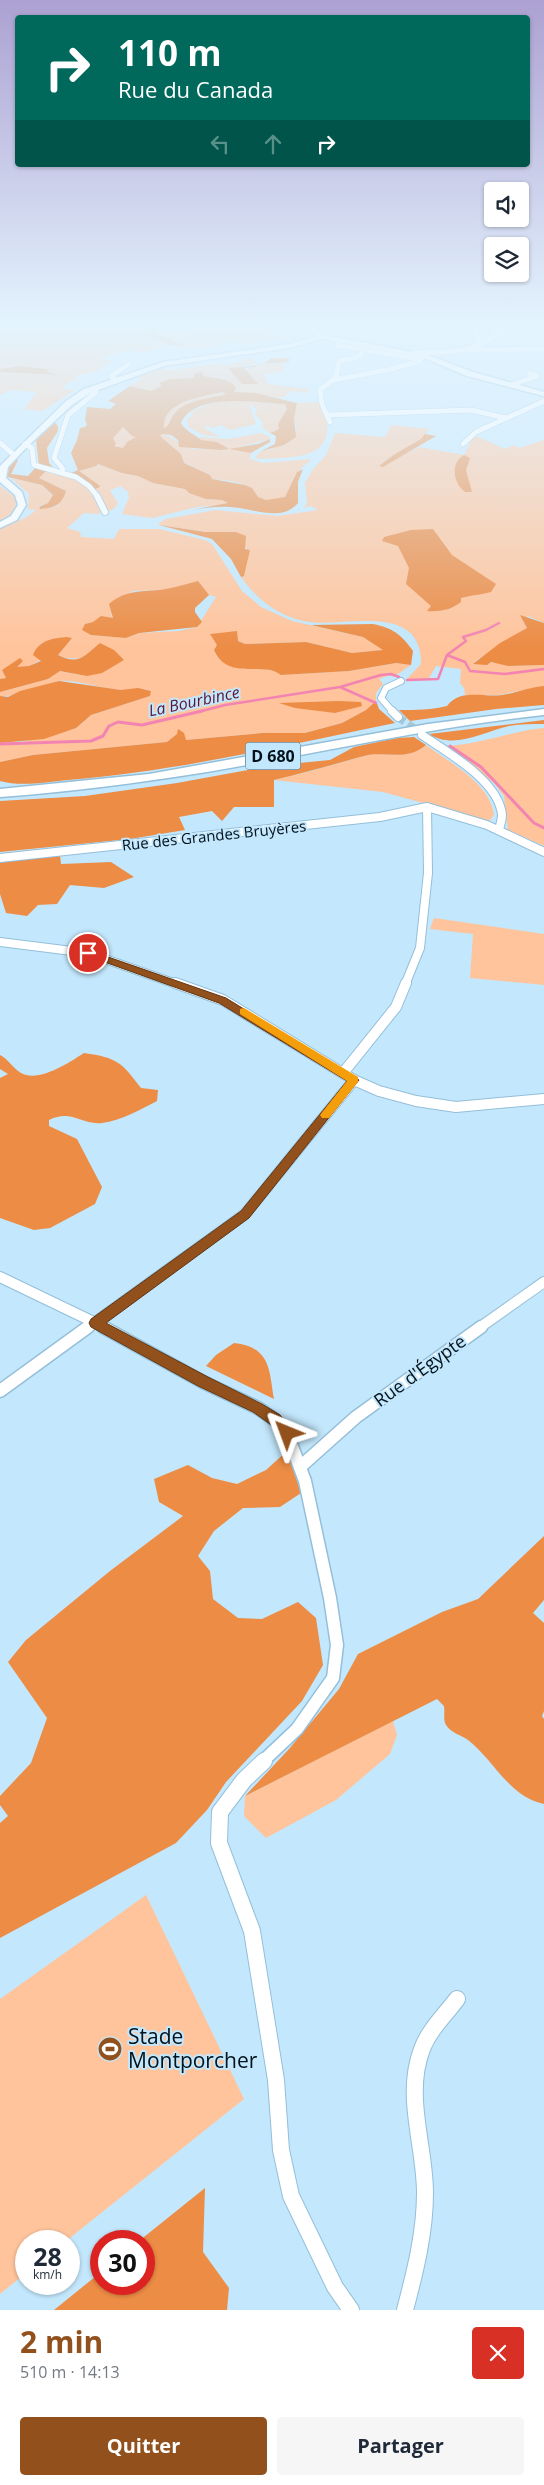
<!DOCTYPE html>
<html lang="fr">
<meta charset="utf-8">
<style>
:root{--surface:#fff;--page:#f6f6f7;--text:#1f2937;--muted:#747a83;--accent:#92511c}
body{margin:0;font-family:"Open Sans",sans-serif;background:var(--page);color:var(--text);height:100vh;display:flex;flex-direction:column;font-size:19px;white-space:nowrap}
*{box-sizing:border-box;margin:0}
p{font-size:16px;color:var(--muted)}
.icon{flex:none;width:28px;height:28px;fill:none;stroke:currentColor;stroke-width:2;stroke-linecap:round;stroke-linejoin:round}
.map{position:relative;height:2310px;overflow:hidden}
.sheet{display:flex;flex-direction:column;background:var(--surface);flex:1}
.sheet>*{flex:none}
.banner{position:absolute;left:15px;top:15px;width:515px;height:152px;border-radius:5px;box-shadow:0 1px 4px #0004;background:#00695c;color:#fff;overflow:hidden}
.controls{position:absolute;left:484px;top:182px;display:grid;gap:10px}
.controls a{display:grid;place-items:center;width:45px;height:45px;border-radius:5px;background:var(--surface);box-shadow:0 1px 4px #0004;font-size:25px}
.speed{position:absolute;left:15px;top:2230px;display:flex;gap:10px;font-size:25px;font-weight:700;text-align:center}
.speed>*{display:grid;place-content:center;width:65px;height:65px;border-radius:50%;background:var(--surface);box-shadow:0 1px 4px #0004;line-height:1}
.speed small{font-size:12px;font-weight:400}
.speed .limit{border:8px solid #d22;background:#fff;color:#111}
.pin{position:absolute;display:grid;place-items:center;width:42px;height:42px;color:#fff;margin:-21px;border:2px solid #fff;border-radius:50%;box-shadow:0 1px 5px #0007}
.me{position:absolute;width:55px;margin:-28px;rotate:316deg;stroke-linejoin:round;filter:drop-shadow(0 0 4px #0008)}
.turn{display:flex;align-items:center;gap:18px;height:105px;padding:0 20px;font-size:22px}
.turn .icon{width:65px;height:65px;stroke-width:2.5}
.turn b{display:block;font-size:35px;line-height:42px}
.lanes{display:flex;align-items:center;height:48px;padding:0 20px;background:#0003;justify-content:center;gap:25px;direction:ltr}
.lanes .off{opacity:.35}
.round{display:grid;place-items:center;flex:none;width:52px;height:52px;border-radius:5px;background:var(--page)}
.head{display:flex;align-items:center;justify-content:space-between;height:85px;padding:0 20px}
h1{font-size:30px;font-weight:700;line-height:38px;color:var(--accent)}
.cta{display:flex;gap:10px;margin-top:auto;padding:10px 20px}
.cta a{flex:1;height:58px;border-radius:5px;background:var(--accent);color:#fff;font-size:20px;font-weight:700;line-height:58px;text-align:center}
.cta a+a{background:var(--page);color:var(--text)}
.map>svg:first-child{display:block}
.green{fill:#ffc49c;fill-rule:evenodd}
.forest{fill:#ec8c45;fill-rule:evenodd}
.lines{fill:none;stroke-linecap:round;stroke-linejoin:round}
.stream-far1{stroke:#f384b2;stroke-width:2.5}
.stream{stroke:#f384b2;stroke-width:3}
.minor-tunnel{stroke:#a6c7da;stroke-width:8;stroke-dasharray:8 4;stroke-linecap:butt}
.minor-far5-casing{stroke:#94bfd9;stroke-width:6}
.minor-far4-casing{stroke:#94bfd9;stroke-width:8}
.minor-far3-casing{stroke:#94bfd9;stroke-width:10}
.minor-far2-casing{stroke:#94bfd9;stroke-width:12}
.minor-far1-casing{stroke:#94bfd9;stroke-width:15}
.minor-casing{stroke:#94bfd9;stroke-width:18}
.secondary-casing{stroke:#94bfd9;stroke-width:3}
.primary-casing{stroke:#94bfd9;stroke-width:3}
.minor-far5{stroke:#fff;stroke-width:5}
.minor-far4{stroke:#fff;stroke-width:6}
.minor-far3{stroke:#fff;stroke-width:8}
.minor-far2{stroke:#fff;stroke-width:10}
.minor-far1{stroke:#fff;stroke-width:12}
.minor{stroke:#fff;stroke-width:16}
.secondary{fill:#fff;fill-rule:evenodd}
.primary{fill:#fff;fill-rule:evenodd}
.route{fill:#92511c;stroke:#5f3512}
.slow{fill:#f59e0b}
.labels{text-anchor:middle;stroke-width:4;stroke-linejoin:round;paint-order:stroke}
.far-street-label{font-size:15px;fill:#03121b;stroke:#c3e7fc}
.far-water-label{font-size:16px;font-style:italic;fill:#5b1637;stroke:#c3e7fc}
.shield{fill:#c3e7fc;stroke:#3d525e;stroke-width:1}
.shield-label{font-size:16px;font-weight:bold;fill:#03121b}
.street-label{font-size:18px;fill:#03121b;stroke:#c3e7fc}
.near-poi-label{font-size:21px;fill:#03121b;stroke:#c3e7fc;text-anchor:start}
</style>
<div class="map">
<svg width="544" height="2310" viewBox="0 0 544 2310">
<rect width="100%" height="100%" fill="#c3e7fc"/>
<path class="green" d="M 0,326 L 151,326 C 156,327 162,330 167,331 C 174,331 200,328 202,326 L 267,326 L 270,328 L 268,329 L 285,337 L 239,344 L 233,341 L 201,349 L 179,347 L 183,347 L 173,340 L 158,336 L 162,332 L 151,336 L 152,338 L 172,345 L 140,353 L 133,350 L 124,351 L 101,358 L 111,361 L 99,370 L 74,377 L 79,380 L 70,381 L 62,388 L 75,390 L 43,411 L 24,409 L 37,392 L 11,390 L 0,395 L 0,372 L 58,375 L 46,372 L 46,369 C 31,367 15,365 0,370 Z
M 251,358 L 257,363 L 242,366 L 236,376 L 238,380 L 244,369 L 255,367 L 259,364 L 282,362 L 285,364 L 283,372 L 264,374 L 268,384 L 310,389 L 308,393 L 293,391 L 282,398 L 234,392 L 225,379 L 203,376 L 203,373 L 194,378 L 170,379 L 162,386 L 151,391 L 130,386 L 142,379 L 135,375 L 162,366 L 166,371 L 214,364 L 228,365 Z
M 223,392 L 227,393 L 174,413 L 169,426 L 164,429 C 161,401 202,397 223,392 Z
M 228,400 L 285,404 L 287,409 L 278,424 L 279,429 L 270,433 L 261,427 L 264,424 L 255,414 L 257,409 L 249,403 L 256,424 L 230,430 L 221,425 L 213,428 L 205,425 L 205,428 L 220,437 L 203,435 L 188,427 L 187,419 L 194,415 L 189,413 L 209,404 Z
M 320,402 C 322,410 327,417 327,425 C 330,462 283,457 259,459 L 255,457 L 261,451 L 273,449 L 297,430 L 294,418 L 297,403 Z
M 391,425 L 429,429 L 422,439 L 395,454 L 380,466 L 420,447 L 464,455 L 474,435 L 505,449 L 514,445 L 519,448 L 544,440 L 544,623 L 528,616 L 523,621 L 527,628 L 474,662 L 501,663 L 508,666 L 544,665 L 544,686 L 499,695 L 465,695 L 464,688 L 460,683 L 461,669 L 436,666 L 429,678 L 406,680 L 421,664 C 422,602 346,627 309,622 C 281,618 257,600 241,577 L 244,576 L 249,550 L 222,532 L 205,532 L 159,525 L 159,523 L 166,519 L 215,510 L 277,516 L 318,510 L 311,506 L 303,508 L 307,504 L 305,483 L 313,469 L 326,455 L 335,433 L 385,437 Z
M 123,427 L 137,437 L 127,442 L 123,448 L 113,446 L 113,438 Z
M 261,433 L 269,436 L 270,439 L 231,449 L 251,453 L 250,459 L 263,463 L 312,459 L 297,472 L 285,497 C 278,500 266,503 258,497 C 255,495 254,490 251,488 C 240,481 224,480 212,479 L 210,475 L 183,462 L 181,454 L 160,436 L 162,434 C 173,436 179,445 190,448 C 199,451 212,448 220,445 C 213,439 205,444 198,438 L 199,437 L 228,439 Z
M 97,464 L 122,473 L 138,476 L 153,483 L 185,489 L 206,499 L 222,500 L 229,504 L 197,507 L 152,518 L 122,514 L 129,497 L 128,492 L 121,486 L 110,490 L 118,504 L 111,511 L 108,510 L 95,489 L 99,485 L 79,471 L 96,466 Z
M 47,470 C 70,476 99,487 100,514 L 84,513 L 67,528 L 80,532 L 81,537 L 114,539 L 119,529 L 159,529 L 205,540 L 212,544 L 242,591 L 261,607 L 292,621 L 363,637 L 384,650 L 352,653 L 306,642 L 245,644 L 238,641 L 236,633 L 211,634 L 218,645 L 214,650 C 227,680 264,661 281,675 L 349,671 L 396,663 L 411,665 L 395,676 L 387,676 L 379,679 L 383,684 L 376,693 L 376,701 L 366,710 L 342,723 L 305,733 L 263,733 L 186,740 L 177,734 L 167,742 L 33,755 L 0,762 L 0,743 L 22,742 L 76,728 L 91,715 L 150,696 L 151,691 C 140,687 132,690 121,690 C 104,689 74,679 59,681 C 45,684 12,698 0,696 L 0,692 L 48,679 L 60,671 C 97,679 91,675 124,660 L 94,648 C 85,660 71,661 58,655 L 64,648 L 29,666 L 2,670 L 6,678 L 0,679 L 0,528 L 27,517 L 36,510 L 28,509 L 29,494 L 11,478 L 42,485 L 53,496 L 48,503 L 39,506 L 40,509 L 57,506 L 66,491 L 39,478 ZM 202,589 L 209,595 L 216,597 L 197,627 L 179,631 L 139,633 L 126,638 L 91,635 L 85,624 L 113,618 L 111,614 L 132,591 Z
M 0,486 L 15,497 C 18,512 13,516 0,522 Z
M 544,728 L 544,846 L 508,830 L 504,796 L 494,783 L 445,746 C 479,745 510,731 544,728 Z
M 426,745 C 450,763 490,783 494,815 L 489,821 L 383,792 L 274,780 C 303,773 332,766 360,757 C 384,749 405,763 426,745 Z
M 434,918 L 544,934 L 544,985 L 470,978 L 473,934 L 430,929 Z
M 393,1721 L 397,1735 L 390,1754 L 336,1800 L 266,1838 L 244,1816 L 245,1796 Z
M 146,1895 L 244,2099 L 66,2241 L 26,2241 L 26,2273 L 0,2294 L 0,1999 Z"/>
<path class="forest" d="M 153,328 L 162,331 L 158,336 L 173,340 L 174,342 L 185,346 L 172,345 L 136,332 Z
M 271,358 L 290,358 L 288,360 L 290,362 L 259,364 L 255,367 L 244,368 L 258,384 L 242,384 L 228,368 C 240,366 262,368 271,358 Z
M 20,366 L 46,369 L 48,370 L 47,372 L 59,375 L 0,372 L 0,369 Z
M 203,372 L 203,376 C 216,378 227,378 236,387 L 234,392 L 255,393 L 297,403 L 294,418 L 296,437 L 284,445 L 261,451 L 275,444 L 276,436 L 270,433 L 279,429 L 278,424 L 287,409 L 285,404 C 259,403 195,391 181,423 C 185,431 196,435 201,440 L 217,442 L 229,449 L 258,444 L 270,439 L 270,442 L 251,453 L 229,449 L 221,450 L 179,447 L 178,440 L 171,435 L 162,434 L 160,436 L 181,454 L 184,463 L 210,475 L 212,479 L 245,485 L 252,488 L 258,497 L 266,500 L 285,497 L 297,472 L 303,469 L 298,482 L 298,503 C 281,523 253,508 230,507 C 217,506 204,508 191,510 L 228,503 L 222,500 L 206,499 L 189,493 L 185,489 L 153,483 L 138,476 L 122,473 L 98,464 L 96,466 L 79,471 L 99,485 L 100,487 L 95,489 L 71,473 L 78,470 L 71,453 L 77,440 L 80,428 L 85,427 L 87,425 L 85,420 L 87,407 L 110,409 L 116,404 L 108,401 L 130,386 L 151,391 L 162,386 L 159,383 L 170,379 L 194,378 L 194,374 ZM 222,392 L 226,394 C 211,399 186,399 175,413 C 170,418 171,424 164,429 C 161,401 202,397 222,392 ZM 123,427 L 132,436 L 136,437 L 127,442 L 123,448 L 114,446 L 116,444 L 113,438 Z
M 54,422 L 58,426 L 58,431 L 47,448 L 49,463 L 53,467 L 39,465 L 36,440 Z
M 425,434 L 436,436 L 383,467 L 379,466 L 395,454 L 421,439 Z
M 464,455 L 470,458 L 466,470 L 472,492 L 465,492 C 453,483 450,463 464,455 Z
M 14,459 L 18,460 L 11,474 L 28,476 L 35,468 L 47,470 L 39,478 L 66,491 C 62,505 54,508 40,509 L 39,507 L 48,503 L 53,495 L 42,485 L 8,477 L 6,473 L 8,466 Z
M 159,525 L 205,532 L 236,532 L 246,536 L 245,549 L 250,550 L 244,576 L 241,577 L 231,559 L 212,539 Z
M 433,529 L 452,555 L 496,584 L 491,592 C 480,595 472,595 461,598 L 461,602 C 451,610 439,612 427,611 L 431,606 L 406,584 L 409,568 L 398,546 L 382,541 L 384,537 L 411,530 Z
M 198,581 L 209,595 L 195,608 L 195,612 L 202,622 L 197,627 L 139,633 L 126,638 L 91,635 L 82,630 L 85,624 L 93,622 L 101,616 L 113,618 L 109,604 C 125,590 140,592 160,590 C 173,588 186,584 198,581 Z
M 520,615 L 544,623 L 544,665 L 508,666 L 491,662 L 487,665 L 473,664 L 500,643 L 527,628 Z
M 373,624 C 393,628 402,635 413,651 L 411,665 L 396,663 L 349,671 L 281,675 C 263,660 228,682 214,650 L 217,645 L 210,634 L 237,631 L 238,641 L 245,644 L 306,642 L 352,653 L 383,650 L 363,637 L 311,625 Z
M 67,637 L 72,638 L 58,655 C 79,666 85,655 100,643 L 114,650 L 124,660 L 102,673 L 87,676 L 60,671 L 48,679 L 0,692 L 0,679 L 6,678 L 2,670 L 20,658 L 23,661 L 17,667 L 29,666 L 41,661 L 33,655 C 39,640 53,638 67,637 Z
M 59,681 L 121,690 L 138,688 L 151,691 L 150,696 L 91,715 L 76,728 L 44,739 L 0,743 L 0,696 L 8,697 L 20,691 Z
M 544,686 L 544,705 L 496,709 L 410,721 L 399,710 C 416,710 432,710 447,706 C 461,688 483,698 502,695 C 517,693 530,687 544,686 Z
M 339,701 L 361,702 L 362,706 L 335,713 L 295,708 L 279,703 Z
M 376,701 L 379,709 L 395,723 C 287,745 179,771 68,780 C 47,782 21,787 0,781 L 0,762 L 33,755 L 167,742 L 177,734 L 178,729 L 184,733 L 186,740 L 263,733 L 305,733 L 342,723 L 366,710 Z
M 544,720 L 544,724 C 532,724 520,724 509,726 C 483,732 454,750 429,734 Z
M 414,737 L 426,745 C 405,763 384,749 360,757 C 332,765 303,773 274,780 L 274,807 L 234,807 L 222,821 L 212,811 L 179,817 L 185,830 L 130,839 L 0,852 L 0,801 L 85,796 L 177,783 L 269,766 L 330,760 L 354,747 L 397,738 Z
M 60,855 L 61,864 L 111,862 L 134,877 L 104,888 L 70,885 L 57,904 L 38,905 L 27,916 L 6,913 L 0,894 L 0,862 Z
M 84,1053 C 118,1058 121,1062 141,1088 L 158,1090 L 157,1101 C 141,1109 121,1121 102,1123 C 80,1125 72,1109 49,1120 L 49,1126 L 77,1139 L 102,1187 L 95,1204 L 50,1228 L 34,1230 L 0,1218 L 0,1078 L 8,1074 L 0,1069 L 0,1055 C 8,1059 13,1068 21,1073 C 39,1083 70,1062 84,1053 Z
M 234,1343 C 271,1347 269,1370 274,1399 L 206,1366 L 216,1355 Z
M 287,1451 L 301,1493 L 280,1507 L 243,1508 L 214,1531 L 198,1556 L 210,1571 L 213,1599 L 238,1618 L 262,1619 L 298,1602 L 316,1618 L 323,1665 L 302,1701 L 226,1782 L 207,1810 L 176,1843 L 0,1938 L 0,1823 L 8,1816 L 0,1805 L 0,1796 L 31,1763 L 47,1718 L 8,1662 L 26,1640 L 110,1571 L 183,1516 L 159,1502 L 154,1479 L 188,1465 L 212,1478 L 237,1484 L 266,1470 Z
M 544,1536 L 544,1600 L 533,1613 L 544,1623 L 544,1711 L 542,1716 L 544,1719 L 544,1804 C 509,1797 494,1760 468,1740 C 460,1734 452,1734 446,1725 C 443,1720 445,1712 444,1706 L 437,1699 L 245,1796 L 289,1749 L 339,1689 L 358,1654 L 442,1612 L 478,1599 Z
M 205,2188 L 203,2252 L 229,2288 L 227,2310 L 54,2310 L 101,2272 L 101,2284 L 144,2284 L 144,2241 L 139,2241 Z"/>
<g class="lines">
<path class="stream-far1" d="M 447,655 L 465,662 L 470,671 L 505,674 L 544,669
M 407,680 L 438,679 L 447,655 L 466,641 L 463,637 L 486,630 L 499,623
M 340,687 L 376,703
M 198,712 L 225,705 L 340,687 L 381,675 L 391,674 L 399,677"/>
<path class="stream" d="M 0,744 L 91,741 L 103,736 L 109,726 L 118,722 L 142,725 L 202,711
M 450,746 L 481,767 L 534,823 L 544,828"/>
<path class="minor-tunnel" d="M 398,717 L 422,734"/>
<defs>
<path id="minor-far5" d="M 474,326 L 480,344
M 337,345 L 418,359
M 470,350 L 544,349
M 414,353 C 445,352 481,355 501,328 L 517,326
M 116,380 L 111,376 L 129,364
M 334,380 L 392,369 L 420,361 L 418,359 L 426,356
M 511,385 L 537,376 L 529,373
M 327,415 L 471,410 L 506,418
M 330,422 L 322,404 L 320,390 L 336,377 L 339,361 L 355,358 L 362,354
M 0,443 L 14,455
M 25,444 L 32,448 L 34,465 L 76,477 L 89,486 L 98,497
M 463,444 L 476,432 L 544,401
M 63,469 L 54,458 L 68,415 L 96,392 L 94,389"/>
<path id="minor-far4" d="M 97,496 L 105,512
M 393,712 L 381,698 L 386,688 L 401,681"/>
<path id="minor-far3" d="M 392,711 L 398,717
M 422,735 C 447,752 499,781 502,815 C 502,820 500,825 499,830
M 0,858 L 380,817 L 427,807 L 487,825 L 544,852
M 0,942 L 88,953 L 179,985
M 405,985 L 420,948 L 428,873 L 427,807"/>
<path id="minor-far2" d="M 175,983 L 223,1000 L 354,1080 L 379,1091 L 416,1101 L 456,1107 L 544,1099
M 343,1073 L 396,1007 L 406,983
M 0,1277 L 106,1328
M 87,1328 L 245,1214 L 354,1080
M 479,1328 L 544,1282"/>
<path id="minor-far1" d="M 103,1327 L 203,1382 L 258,1408 L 275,1420 L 287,1433 L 305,1481 L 330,1598 L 337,1645 L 333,1678 L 297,1729 L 262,1762
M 0,1391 L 88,1327
M 300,1467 L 356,1417 L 481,1327"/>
<path id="minor" d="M 264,1761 L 244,1780 L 220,1812 L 219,1843 L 252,1931 L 276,2080 L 281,2150 L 291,2196 L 335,2287 L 351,2310
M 405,2310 C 415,2272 425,2233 425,2193 C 425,2145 404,2096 422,2049 C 429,2030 445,2015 457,1999"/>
<path id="secondary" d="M 305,326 L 312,326 L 324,335 L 428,355 L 473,372 L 544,392 L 544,396 L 467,376 L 424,358 L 322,339 L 289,348 L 164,366 L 90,393 L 72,405 L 28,446 L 8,467 L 6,478 L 22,492 L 26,505 L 17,520 L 0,528 L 0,522 L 11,516 L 18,505 L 15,495 L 0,482 L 0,466 L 66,401 L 84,389 L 163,362 L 289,344 L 317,336 Z"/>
<path id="primary" d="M 544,709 L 544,715 C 430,727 320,753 207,772 C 138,783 69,792 0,797 L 0,789 L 149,774 L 428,724 Z"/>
</defs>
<use href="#minor-far5" class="minor-far5-casing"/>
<use href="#minor-far4" class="minor-far4-casing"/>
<use href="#minor-far3" class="minor-far3-casing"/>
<use href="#minor-far2" class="minor-far2-casing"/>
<use href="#minor-far1" class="minor-far1-casing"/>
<use href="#minor" class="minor-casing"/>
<use href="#secondary" class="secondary-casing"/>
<use href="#primary" class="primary-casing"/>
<use href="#minor-far5" class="minor-far5"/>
<use href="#minor-far4" class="minor-far4"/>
<use href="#minor-far3" class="minor-far3"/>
<use href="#minor-far2" class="minor-far2"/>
<use href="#minor-far1" class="minor-far1"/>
<use href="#minor" class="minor"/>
<use href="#secondary" class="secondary"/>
<use href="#primary" class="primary"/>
</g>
<linearGradient id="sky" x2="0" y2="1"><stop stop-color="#aca1d2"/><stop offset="0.5" stop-color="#e4f4fe"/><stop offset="1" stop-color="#e4f4fe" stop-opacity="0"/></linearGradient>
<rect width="544" height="649" fill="url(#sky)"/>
<path class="route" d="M 88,950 L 226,998 L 359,1080 L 249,1218 L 106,1323 L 208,1377 L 262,1404 L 280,1415 L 293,1433 L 291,1438 L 287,1440 L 282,1438 L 270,1424 L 253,1412 L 198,1386 L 91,1327 L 89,1323 L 91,1319 L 241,1211 L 347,1081 L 219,1003 L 85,955 L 83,953 Z"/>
<path class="slow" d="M 244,1008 L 358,1077 L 358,1082 L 329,1118 L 322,1118 L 320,1115 L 347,1081 L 240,1014 L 240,1009 Z"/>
<defs>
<symbol id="stadium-disc" viewBox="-11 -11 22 22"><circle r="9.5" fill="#92511c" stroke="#c3e7fc"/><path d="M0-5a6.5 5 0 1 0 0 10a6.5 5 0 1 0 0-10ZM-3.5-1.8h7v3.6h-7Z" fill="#fff"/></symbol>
</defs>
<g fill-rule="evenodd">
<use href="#stadium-disc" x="96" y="2035" width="28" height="28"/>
</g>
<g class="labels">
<g class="far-street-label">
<text transform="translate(214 836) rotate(-6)" y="5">Rue des Grandes Bruyères</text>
</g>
<g class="far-water-label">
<text transform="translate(194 701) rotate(-12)" y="6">La Bourbince</text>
</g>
<rect class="shield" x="245.5" y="742.5" width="55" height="27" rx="4"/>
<g class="shield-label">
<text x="273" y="762">D 680</text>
</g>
<g class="street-label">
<text transform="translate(420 1371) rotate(-36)" y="6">Rue d'Égypte</text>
</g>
<g class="near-poi-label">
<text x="128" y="2044">Stade<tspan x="128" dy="24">Montporcher</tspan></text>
</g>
</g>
</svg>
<div class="controls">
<a><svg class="icon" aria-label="sound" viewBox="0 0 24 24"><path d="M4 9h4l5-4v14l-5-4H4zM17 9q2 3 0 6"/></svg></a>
<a><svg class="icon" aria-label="layers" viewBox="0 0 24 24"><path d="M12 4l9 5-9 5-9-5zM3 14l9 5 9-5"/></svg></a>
</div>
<div class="speed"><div>28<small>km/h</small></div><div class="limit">30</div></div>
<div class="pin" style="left:88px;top:953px;background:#d93025"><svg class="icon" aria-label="arrive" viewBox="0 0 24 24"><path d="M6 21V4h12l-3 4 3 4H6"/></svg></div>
<svg class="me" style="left:287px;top:1433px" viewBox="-20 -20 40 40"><path d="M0-17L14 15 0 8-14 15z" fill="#92511c" stroke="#fff" stroke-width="4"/></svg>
<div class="banner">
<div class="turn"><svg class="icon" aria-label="right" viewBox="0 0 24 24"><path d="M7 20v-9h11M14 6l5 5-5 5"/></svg><div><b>110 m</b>Rue du Canada</div></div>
<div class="lanes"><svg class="icon off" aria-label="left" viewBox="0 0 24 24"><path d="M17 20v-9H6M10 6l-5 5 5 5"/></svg><svg class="icon off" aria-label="ahead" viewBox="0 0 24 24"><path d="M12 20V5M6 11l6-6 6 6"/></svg><svg class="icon" aria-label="right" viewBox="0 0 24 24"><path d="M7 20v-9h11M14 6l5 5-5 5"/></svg></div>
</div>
</div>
<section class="sheet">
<div class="head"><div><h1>2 min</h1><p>510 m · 14:13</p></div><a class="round" style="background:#d93025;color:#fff"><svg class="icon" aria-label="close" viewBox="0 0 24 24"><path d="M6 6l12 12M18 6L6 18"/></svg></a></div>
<div class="cta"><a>Quitter</a><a>Partager</a></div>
</section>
